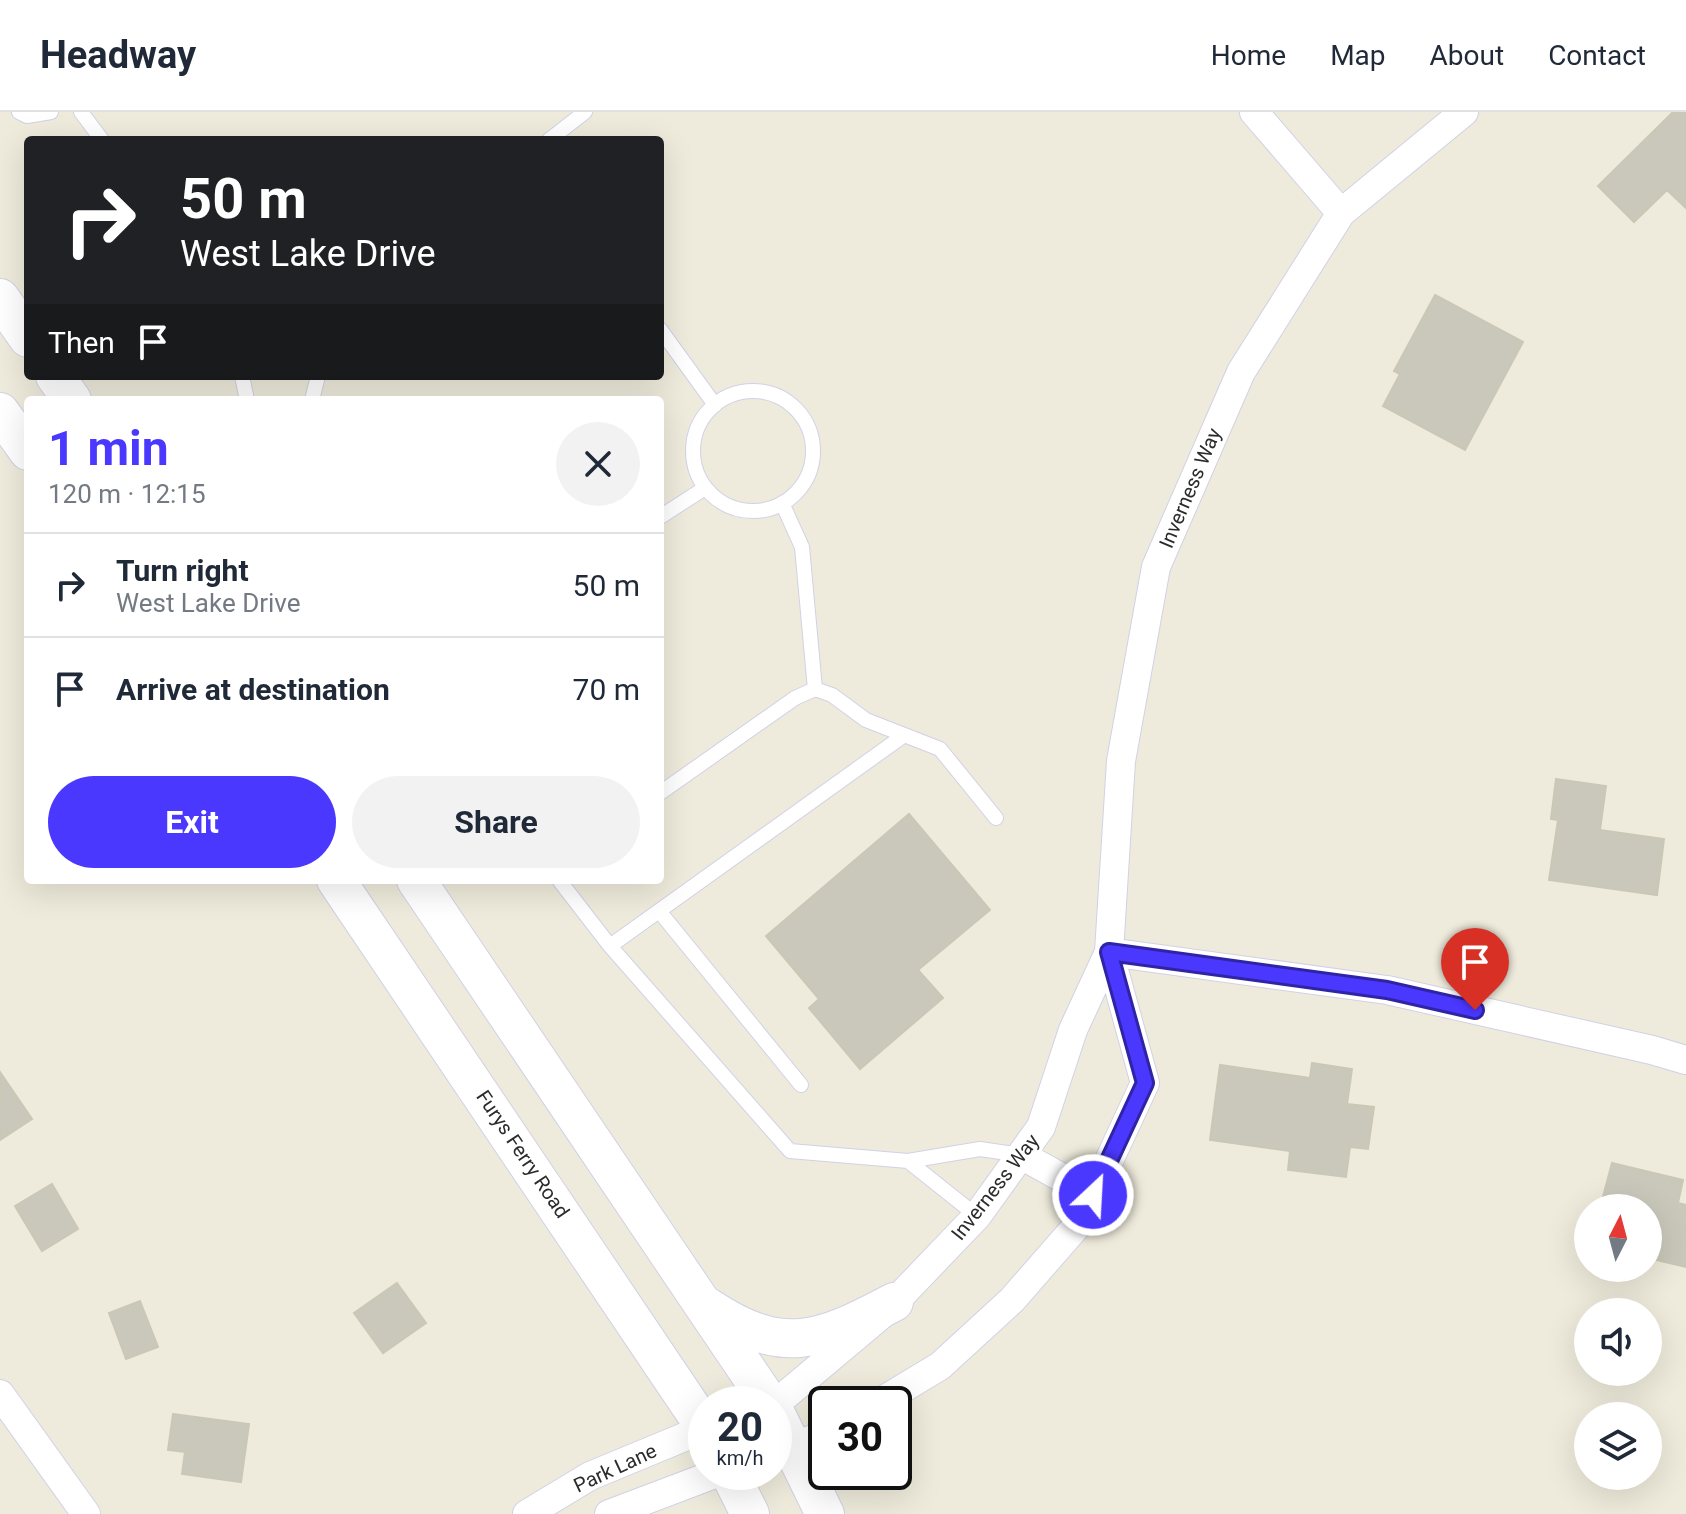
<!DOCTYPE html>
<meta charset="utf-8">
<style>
:root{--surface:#fff;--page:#f2f2f3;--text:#1f2937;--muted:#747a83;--line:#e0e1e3;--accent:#4a38ff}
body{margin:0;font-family:Roboto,sans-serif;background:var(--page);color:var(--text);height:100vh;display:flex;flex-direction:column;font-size:30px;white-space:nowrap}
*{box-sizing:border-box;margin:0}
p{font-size:26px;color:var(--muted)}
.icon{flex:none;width:44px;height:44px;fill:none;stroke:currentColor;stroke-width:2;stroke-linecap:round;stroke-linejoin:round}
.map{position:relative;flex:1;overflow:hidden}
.details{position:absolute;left:24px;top:284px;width:640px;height:488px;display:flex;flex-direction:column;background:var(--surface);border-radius:8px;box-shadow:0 8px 32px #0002}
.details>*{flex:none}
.hud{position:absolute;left:24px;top:24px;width:640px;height:244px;border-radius:8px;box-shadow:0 8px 32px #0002;background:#202124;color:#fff;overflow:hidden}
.needle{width:52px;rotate:6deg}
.fabs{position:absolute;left:1574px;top:1082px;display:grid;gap:16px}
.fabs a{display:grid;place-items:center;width:88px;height:88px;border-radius:50%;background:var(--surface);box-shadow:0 8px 32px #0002;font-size:40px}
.speed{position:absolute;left:688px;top:1274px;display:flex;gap:16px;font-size:40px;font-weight:700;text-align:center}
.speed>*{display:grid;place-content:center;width:104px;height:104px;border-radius:50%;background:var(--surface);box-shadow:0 8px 32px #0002;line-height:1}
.speed small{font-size:20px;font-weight:400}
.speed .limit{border:4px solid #111;border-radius:12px;background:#fff;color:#111}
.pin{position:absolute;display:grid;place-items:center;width:68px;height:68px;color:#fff;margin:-82px -34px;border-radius:50% 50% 50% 0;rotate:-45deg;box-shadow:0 0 8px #0007}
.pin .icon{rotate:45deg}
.me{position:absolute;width:88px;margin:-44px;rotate:25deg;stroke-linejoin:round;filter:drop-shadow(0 0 6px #0008)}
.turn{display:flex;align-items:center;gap:28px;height:168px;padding:0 24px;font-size:36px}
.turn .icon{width:104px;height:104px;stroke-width:2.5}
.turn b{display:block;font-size:56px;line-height:68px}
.then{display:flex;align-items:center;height:76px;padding:0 24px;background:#0003;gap:16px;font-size:30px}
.round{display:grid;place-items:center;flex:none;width:84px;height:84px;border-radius:42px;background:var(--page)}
.head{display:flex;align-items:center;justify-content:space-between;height:136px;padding:0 24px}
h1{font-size:48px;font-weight:700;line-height:60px;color:var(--accent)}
.button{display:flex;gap:16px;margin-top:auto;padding:16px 24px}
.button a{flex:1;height:92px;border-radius:48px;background:var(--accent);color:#fff;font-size:32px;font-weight:700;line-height:92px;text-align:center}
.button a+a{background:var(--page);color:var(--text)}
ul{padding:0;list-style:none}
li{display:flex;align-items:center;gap:24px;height:104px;padding:0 24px;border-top:2px solid var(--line)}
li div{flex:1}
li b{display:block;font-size:30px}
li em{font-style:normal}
header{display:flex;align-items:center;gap:48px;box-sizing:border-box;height:112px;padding:0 40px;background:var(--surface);border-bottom:2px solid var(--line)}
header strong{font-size:38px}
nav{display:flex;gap:44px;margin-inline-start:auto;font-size:28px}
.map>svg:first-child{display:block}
.building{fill:#c9c8bb;stroke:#cac8b5;stroke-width:2}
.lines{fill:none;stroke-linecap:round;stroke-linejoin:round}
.service-casing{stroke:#d2d1e5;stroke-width:16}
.minor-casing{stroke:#d2d1e5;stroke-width:30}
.secondary-casing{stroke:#d2d1e5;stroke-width:40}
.service{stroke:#fff;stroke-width:14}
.minor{stroke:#fff;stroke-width:28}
.secondary{stroke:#fff;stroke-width:38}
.route-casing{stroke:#3024a6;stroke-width:20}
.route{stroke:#4a38ff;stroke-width:14}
.labels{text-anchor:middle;stroke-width:7;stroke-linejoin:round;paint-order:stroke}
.street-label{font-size:20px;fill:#2b2b2b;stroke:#fff}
</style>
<header>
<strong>Headway</strong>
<nav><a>Home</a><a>Map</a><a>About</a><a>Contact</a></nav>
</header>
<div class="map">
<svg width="1686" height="1402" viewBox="0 0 1686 1402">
<rect width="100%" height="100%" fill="#eeebdc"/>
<path class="building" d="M 1673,0 L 1686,0 L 1686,96 L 1667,78 L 1634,110 L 1598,74 Z
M 1435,183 L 1523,230 L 1465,338 L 1383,294 L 1400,262 L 1394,259 Z
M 1556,667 L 1606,674 L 1600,718 L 1664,727 L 1657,783 L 1549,768 L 1558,708 L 1551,707 Z
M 909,702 L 990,798 L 918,858 L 943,886 L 860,957 L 809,896 L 819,887 L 766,824 Z
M 1312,951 L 1352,957 L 1347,992 L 1374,995 L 1368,1037 L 1350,1035 L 1346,1065 L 1288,1058 L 1290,1039 L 1210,1028 L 1220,953 L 1310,966 Z
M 0,960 L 32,1007 L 0,1028 Z
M 1612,1051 L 1683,1068 L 1678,1091 L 1686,1093 L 1686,1155 L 1648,1146 L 1648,1096 L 1600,1096 Z
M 52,1072 L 78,1117 L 42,1139 L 15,1094 Z
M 397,1171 L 426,1211 L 383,1241 L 354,1201 Z
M 140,1189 L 158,1235 L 126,1247 L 109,1201 Z
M 173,1302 L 249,1312 L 241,1370 L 182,1362 L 185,1340 L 168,1338 Z"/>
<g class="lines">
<defs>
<path id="service" d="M 19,0 L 27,4 L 51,0
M 81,0 L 102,28
M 549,28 L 585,0
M 660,217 L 715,293
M 242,264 L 247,288
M693 339a60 60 0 1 1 120 0a60 60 0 1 1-120 0Z
M 312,288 L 318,264
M 782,391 L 802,435 L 815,577
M 660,405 L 705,376
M 660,681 L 795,586 L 815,577 L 832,583 L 866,608 L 940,637 L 996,706
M 559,768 L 610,834 L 790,1039 L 908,1049 L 980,1037 L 1021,1043
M 659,799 L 801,973
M 610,834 L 903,624
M 908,1049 L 977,1104"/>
<path id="minor" d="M 1254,0 L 1341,101
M 1464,0 L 1341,101 L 1241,260 L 1156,455 L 1121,649 L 1109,840 L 1387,878 L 1652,938 L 1686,948
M 1021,1043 L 1093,1083
M 0,1282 L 86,1402
M 774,1293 L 887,1198 L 977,1104 L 1041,1015 L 1073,918 L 1109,840 L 1145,971 L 1081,1109 L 1012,1188 L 940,1254 L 877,1292
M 775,1339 L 826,1323
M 527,1402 L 590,1364 L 706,1316
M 609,1402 L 720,1360"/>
<path id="secondary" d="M 0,186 L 28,226
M 55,264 L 72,288
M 0,300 L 28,339
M 336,768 L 706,1317
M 416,768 L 770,1292
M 708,1195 C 783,1245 820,1229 894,1190
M 774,1298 L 825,1402
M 729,1360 L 750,1402"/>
</defs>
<use href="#service" class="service-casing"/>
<use href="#minor" class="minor-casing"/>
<use href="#secondary" class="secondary-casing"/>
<use href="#service" class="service"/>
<use href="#minor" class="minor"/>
<use href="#secondary" class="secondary"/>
</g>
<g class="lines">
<defs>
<path id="route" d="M 1093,1083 L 1145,971 L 1109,840 L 1387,878 L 1475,898"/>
</defs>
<use href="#route" class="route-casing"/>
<use href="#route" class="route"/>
</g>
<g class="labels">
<g class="street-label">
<text transform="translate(1190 376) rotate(-67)" y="7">Inverness Way</text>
<text transform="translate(523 1042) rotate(56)" y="7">Furys Ferry Road</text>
<text transform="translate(995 1075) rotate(-52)" y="7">Inverness Way</text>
<text transform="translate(615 1356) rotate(-25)" y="7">Park Lane</text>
</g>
</g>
</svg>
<div class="fabs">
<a><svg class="needle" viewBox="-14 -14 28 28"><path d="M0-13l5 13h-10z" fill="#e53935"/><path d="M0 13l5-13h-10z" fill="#747a83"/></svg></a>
<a><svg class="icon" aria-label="sound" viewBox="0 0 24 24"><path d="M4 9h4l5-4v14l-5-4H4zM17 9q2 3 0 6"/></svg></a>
<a><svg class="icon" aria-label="layers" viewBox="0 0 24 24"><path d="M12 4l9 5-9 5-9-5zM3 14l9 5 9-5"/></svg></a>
</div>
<div class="speed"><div>20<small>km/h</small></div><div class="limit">30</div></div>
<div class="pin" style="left:1475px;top:898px;background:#d93025"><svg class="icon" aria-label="arrive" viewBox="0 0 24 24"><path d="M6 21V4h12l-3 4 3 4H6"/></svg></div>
<svg class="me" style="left:1093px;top:1083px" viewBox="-20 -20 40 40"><circle r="17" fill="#4a38ff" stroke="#fff" stroke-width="3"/><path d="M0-11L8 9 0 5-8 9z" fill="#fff"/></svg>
<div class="hud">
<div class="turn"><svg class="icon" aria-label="right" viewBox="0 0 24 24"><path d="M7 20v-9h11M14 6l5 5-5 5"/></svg><div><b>50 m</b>West Lake Drive</div></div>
<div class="then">Then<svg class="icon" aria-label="arrive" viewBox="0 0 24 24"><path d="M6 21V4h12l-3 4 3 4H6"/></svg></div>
</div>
<section class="details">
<div class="head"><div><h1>1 min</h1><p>120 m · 12:15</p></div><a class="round"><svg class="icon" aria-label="close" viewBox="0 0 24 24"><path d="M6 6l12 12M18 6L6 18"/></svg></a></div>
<ul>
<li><svg class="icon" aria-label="right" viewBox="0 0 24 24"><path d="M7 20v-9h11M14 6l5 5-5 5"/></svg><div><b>Turn right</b><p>West Lake Drive</p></div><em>50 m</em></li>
<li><svg class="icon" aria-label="arrive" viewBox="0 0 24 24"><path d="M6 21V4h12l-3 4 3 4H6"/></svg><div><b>Arrive at destination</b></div><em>70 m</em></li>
</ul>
<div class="button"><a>Exit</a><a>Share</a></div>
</section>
</div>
